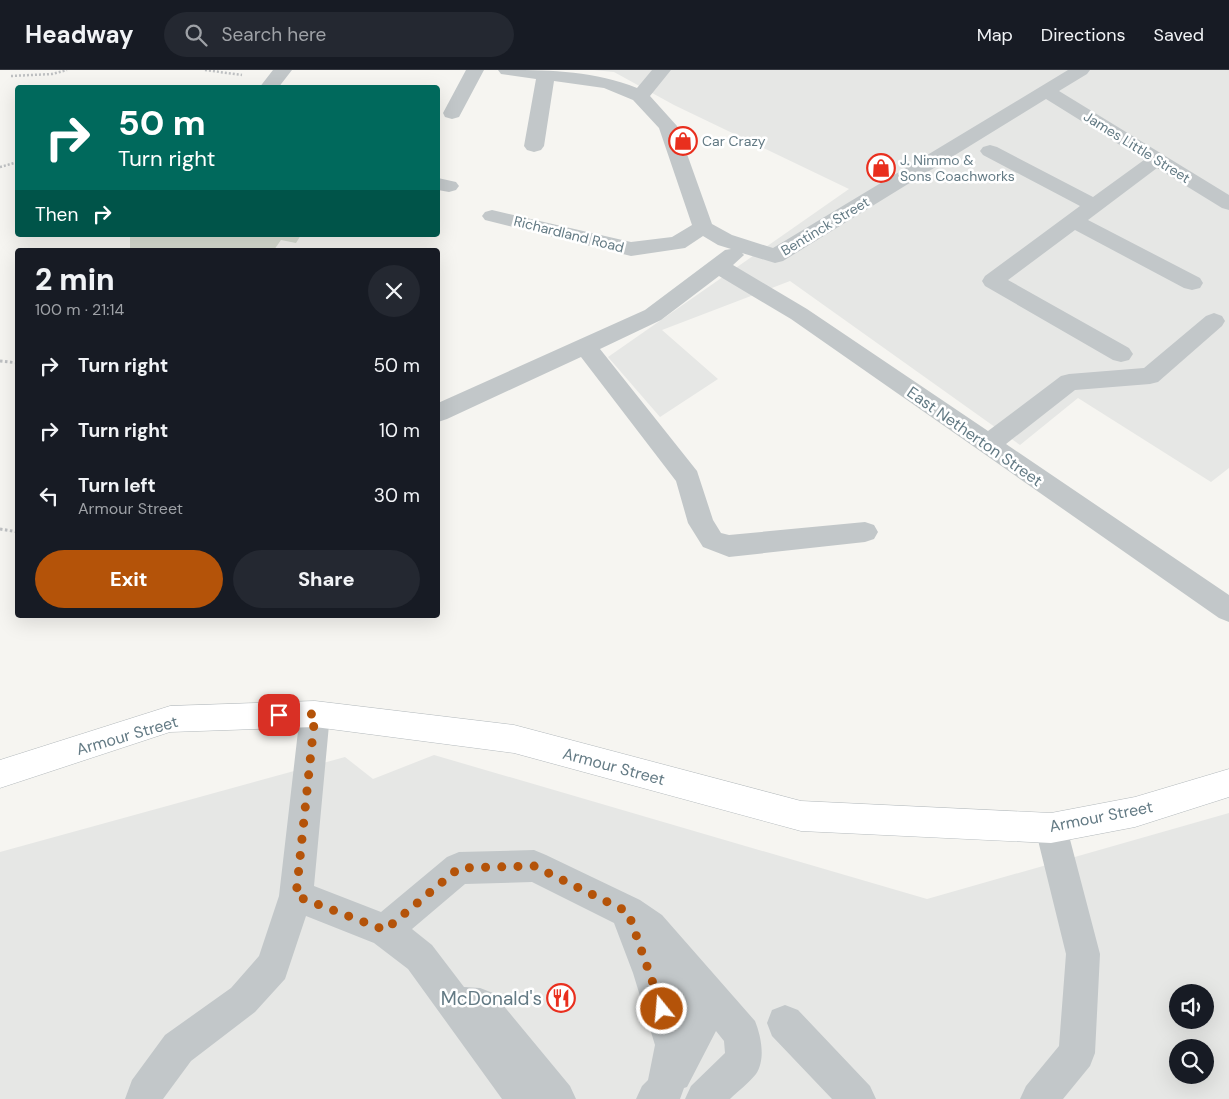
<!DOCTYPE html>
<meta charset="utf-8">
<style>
:root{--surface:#171b24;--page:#242831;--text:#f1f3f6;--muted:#9ea1a6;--line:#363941;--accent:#b45309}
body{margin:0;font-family:"DM Sans",sans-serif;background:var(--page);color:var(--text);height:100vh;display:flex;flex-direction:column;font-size:19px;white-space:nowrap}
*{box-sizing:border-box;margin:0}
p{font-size:16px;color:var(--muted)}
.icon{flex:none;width:28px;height:28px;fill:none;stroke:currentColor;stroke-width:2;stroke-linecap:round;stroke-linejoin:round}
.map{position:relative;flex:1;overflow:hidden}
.details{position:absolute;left:15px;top:178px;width:425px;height:370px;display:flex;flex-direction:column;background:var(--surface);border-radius:5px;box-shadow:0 5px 20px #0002}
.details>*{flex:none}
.guide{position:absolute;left:15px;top:15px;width:425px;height:152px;border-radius:5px;box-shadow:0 5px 20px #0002;background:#00695c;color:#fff;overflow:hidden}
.controls{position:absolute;left:1169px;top:914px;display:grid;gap:10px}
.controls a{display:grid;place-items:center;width:45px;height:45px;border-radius:50%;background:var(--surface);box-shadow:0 5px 20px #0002;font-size:25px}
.pin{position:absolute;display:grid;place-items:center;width:42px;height:42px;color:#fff;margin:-21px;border-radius:10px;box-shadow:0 2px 8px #0006}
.me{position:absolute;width:55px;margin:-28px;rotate:343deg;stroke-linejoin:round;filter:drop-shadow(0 0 4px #0008)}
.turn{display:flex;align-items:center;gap:18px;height:105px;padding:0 20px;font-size:22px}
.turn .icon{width:65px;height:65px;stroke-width:2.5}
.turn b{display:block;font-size:35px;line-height:42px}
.then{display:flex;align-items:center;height:48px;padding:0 20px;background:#0003;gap:10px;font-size:19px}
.round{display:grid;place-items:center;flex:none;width:52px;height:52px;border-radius:26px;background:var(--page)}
.summary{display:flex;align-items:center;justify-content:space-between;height:85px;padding:0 20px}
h1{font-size:30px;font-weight:800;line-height:38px}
.cta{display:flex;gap:10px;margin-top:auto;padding:10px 20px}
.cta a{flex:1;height:58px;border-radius:30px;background:var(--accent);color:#fff;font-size:20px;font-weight:800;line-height:58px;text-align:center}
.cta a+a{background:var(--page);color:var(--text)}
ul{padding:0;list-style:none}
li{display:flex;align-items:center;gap:15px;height:65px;padding:0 20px}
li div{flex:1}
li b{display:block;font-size:19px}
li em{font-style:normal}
header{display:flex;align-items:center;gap:30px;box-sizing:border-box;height:70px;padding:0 25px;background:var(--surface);border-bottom:1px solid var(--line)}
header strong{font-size:24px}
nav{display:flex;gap:28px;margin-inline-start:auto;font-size:18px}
.search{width:350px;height:45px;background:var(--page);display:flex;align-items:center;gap:12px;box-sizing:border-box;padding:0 18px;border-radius:28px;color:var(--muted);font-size:19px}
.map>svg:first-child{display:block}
.built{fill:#e6e7e5;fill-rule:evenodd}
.green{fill:#d8ddd2}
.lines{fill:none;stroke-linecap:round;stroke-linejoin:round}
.major-casing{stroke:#b3b9bc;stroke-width:1}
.path-far1{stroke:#bec0c2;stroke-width:2.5;stroke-dasharray:2 2;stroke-linecap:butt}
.path{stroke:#bec0c2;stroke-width:3;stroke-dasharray:2.5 2.5;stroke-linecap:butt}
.minor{fill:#c2c7c9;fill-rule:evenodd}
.major{fill:#fff;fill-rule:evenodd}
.route{stroke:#b45309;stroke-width:9;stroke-dasharray:0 16.2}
.labels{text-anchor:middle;stroke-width:5;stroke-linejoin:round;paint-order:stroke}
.far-poi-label{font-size:14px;fill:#637a84;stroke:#fff;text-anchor:start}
.far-street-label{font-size:14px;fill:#637a84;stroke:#fff}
.street-label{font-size:16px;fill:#637a84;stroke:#fff}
.near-poi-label{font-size:19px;fill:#637a84;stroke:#fff;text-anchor:end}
</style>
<header>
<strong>Headway</strong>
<div class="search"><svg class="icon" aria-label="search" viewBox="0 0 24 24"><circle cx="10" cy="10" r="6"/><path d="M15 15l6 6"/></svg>Search here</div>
<nav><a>Map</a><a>Directions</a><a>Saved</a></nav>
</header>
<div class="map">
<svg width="1229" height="1029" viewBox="0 0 1229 1029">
<rect width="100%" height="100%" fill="#f6f5f1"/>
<path class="built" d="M 593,0 L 1229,0 L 1229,398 L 1211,412 L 1078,328 L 1020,375 L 790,211 L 662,260 L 718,309 L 660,347 L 608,287 L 849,119 L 674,35 L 614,2 Z
M 434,685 L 927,829 L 1229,743 L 1229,1029 L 0,1029 L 0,782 L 345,687 L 373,709 ZM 1178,922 L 1205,922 L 1205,950 L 1178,950 ZM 1178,978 L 1205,978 L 1205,1005 L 1178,1005 Z"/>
<path class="green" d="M 130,165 L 301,165 L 296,173 L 281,170 L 274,180 L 130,180 Z"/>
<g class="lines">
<defs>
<path id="major" d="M 315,631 L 514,655 L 801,731 L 1051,743 L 1135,727 L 1229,699 L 1229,727 L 1135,757 L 1051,773 L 801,761 L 514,683 L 315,657 L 170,662 L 0,718 L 0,690 L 170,636 Z"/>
</defs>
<use href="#major" class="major-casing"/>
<path class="path-far1" d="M 205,0 L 242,5
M 11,6 L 52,4 L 67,0
M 0,97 L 18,92"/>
<path class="path" d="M 0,291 L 18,293
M 0,459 L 18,462"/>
<path class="minor" d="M 273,0 L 292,0 L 278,18 L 259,18 Z
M 466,0 L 484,0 L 459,47 L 452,49 L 445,47 L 443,43 Z
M 498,0 C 545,0 593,0 637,18 L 652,0 L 671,0 L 650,26 L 677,56 L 712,154 L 732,165 L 773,178 L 1068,0 L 1090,0 L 1087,4 L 1059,21 L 1229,125 L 1229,140 L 1222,138 L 1157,98 L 1088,150 L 1200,208 L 1203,213 L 1200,218 L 1192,220 L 1184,218 L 1075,160 L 1008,210 L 1129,278 L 1133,284 L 1129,290 L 1121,292 L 1113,290 L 985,216 L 982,211 L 985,206 L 1080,136 L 983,85 L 980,81 L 983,77 L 990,75 L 997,77 L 1093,127 L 1144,90 L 1046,29 L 783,191 L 775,193 L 742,183 L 744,185 L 733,195 L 807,239 L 988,361 L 1061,306 L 1069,304 L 1144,298 L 1206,246 L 1214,243 L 1222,246 L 1225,251 L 1222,256 L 1158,312 L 1150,314 L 1075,320 L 1006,374 L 1229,525 L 1229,552 L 1219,548 L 791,249 L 719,206 L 661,250 L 600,279 L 697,401 L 713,450 L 721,463 L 729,465 L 865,452 L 874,455 L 878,462 L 874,469 L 865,472 L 729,487 L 703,477 L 688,453 L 676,411 L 581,287 L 447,349 L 438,352 L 438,333 L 645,240 L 725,180 L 731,179 L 718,175 L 703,166 L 685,178 L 631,186 L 485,150 L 482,146 L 485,142 L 492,140 L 631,172 L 672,167 L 692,155 L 659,58 L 633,30 L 604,18 L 554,11 L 544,76 L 541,80 L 534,82 L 527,80 L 524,76 L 536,9 L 501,4 Z
M 438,108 L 456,112 L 459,116 L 456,120 L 449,122 L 438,120 Z
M 315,631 L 326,635 L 330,644 L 314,816 L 381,842 L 447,787 L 459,782 L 534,780 L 546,785 L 640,830 L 662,845 L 755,951 C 761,966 766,989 756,1004 C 749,1013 738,1021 730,1029 L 685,1029 L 691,1016 L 725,983 L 724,971 L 716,961 L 687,1017 L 684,1018 L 680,1029 L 636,1029 L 642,1016 L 648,1010 L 655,975 L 633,903 L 614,853 L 532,812 L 465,814 L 412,859 L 432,875 L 464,917 L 480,918 L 493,923 L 570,1016 L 576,1029 L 502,1029 L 408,899 L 374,873 L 306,846 L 285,909 L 255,942 L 191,991 L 163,1029 L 125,1029 L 132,1010 L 165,965 L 231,918 L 259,886 L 279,826 L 300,644 L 304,635 Z
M 1051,743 L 1062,747 L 1067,758 L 1100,884 L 1095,983 L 1090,996 L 1063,1029 L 1020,1029 L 1026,1016 L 1059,976 L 1066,884 L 1035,758 L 1040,747 Z
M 785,935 L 798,940 L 870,1016 L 876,1029 L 832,1029 L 772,966 L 767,953 L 772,940 Z"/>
<use href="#major" class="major"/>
</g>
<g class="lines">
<path class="route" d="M 279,645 L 315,644 L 296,826 L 385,860 L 459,798 L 534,796 L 628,842 L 662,939"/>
</g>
<defs>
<symbol id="shop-ring" viewBox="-11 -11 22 22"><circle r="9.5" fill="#fff" stroke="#e92f1e" stroke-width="1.5"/><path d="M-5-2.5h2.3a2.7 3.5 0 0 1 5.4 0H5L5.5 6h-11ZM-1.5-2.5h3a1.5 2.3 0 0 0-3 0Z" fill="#e92f1e"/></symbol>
<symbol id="restaurant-ring" viewBox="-11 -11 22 22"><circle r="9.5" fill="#fff" stroke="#e92f1e" stroke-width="1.5"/><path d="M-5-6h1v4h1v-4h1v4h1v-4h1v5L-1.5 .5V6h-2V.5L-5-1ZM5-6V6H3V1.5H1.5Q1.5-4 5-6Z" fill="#e92f1e"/></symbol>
</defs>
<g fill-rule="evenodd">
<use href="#shop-ring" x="667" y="55" width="32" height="32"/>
<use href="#shop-ring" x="865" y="82" width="32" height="32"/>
<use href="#restaurant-ring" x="545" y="912" width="32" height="32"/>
</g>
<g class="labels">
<g class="far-poi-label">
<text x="702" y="76">Car Crazy</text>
<text x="900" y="95">J. Nimmo &amp;<tspan x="900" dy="16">Sons Coachworks</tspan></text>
</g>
<g class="far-street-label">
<text transform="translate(1137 77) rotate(32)" y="5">James Little Street</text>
<text transform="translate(825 156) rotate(-31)" y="5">Bentinck Street</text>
<text transform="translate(569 164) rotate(14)" y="5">Richardland Road</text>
</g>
<g class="street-label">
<text transform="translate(975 366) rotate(35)" y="6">East Netherton Street</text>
<text transform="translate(127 665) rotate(-16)" y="6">Armour Street</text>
<text transform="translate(614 696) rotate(15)" y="6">Armour Street</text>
<text transform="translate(1101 746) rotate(-11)" y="6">Armour Street</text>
</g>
<g class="near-poi-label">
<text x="542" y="935">McDonald's</text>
</g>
</g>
</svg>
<div class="controls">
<a><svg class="icon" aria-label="sound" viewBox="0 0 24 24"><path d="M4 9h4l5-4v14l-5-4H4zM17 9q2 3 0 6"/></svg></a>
<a><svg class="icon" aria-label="search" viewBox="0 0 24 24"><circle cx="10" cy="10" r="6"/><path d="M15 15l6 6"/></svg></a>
</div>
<div class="pin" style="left:279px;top:645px;background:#d93025"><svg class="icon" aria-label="arrive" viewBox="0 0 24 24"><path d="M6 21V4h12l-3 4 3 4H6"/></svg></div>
<svg class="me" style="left:662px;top:939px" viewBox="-20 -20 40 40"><circle r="17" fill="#b45309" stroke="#fff" stroke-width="3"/><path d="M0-11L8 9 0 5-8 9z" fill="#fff"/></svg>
<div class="guide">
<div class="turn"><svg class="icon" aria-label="right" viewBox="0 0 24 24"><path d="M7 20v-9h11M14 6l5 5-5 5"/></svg><div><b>50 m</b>Turn right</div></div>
<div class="then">Then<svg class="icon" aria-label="right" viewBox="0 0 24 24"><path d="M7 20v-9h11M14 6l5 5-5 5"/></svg></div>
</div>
<section class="details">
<div class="summary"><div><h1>2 min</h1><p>100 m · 21:14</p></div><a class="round"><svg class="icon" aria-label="close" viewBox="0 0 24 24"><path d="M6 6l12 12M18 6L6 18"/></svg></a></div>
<ul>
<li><svg class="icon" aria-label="right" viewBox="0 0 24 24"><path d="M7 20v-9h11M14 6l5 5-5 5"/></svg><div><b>Turn right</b></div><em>50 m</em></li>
<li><svg class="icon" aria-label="right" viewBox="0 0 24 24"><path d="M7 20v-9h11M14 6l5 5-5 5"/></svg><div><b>Turn right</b></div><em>10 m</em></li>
<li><svg class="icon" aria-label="left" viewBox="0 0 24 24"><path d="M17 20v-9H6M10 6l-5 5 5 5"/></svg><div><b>Turn left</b><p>Armour Street</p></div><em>30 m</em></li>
</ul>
<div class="cta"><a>Exit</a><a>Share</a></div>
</section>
</div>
